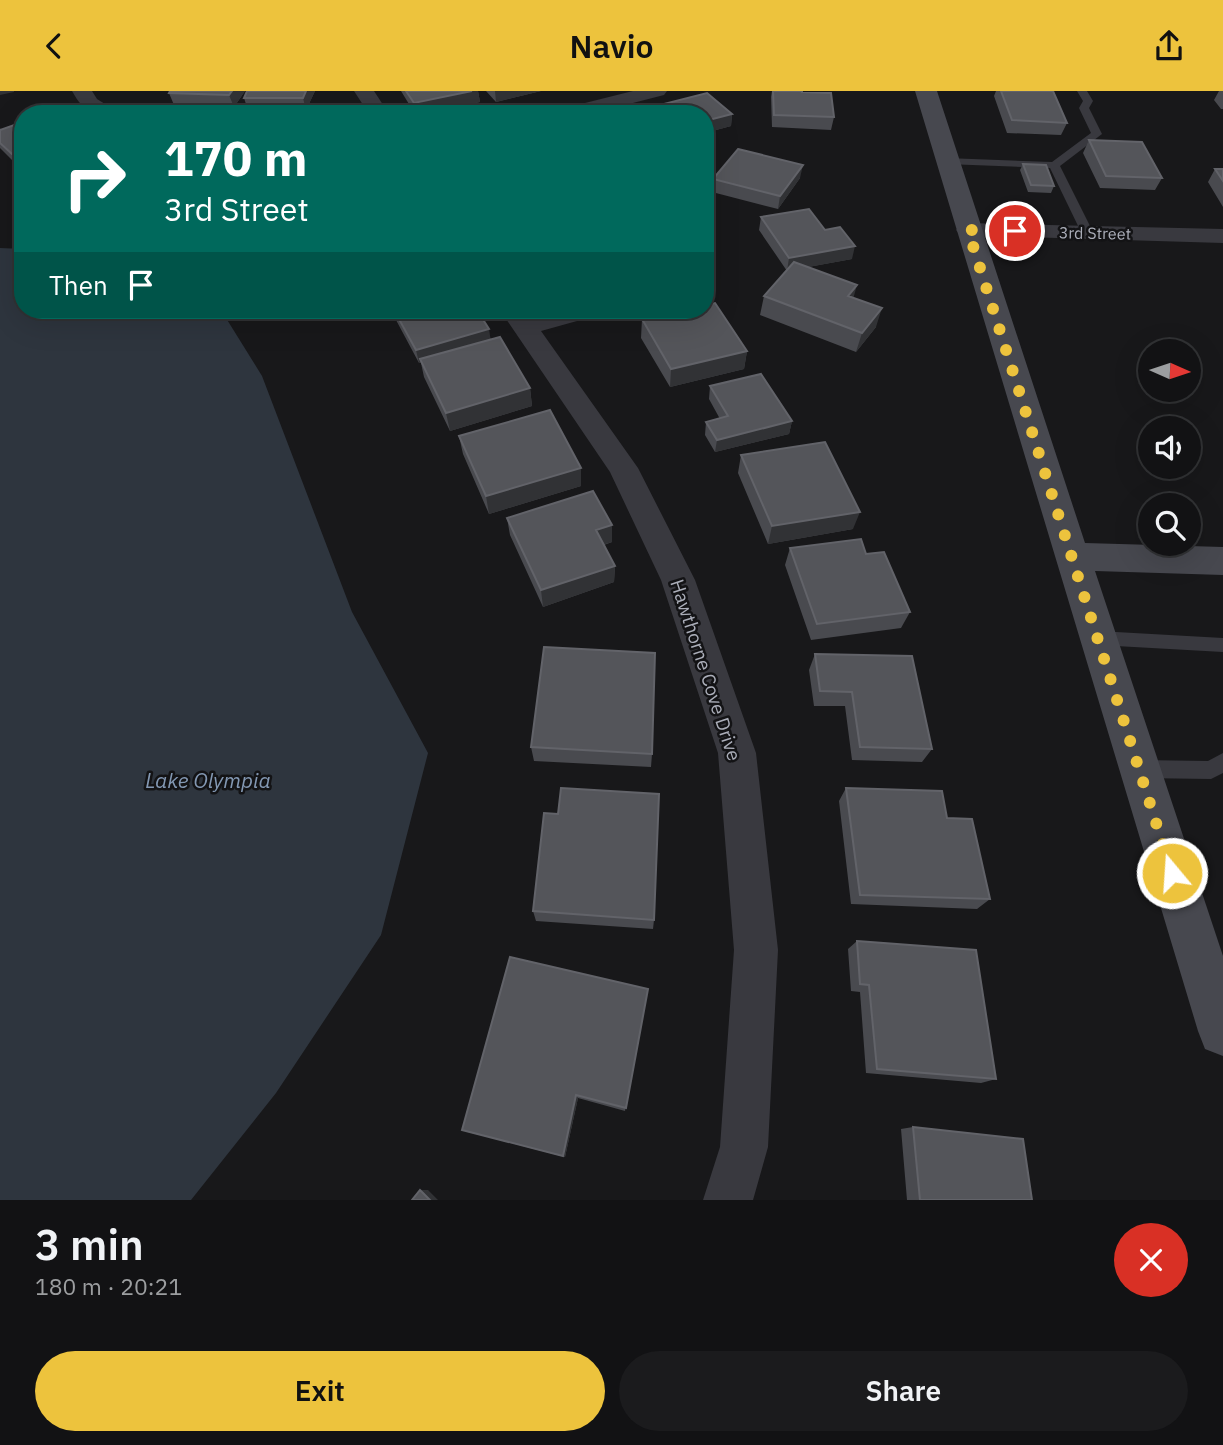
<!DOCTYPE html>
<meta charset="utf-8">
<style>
:root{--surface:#121214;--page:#1b1b1d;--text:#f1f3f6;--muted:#9c9ea0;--line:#313234;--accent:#edc33d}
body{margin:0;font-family:"IBM Plex Sans",sans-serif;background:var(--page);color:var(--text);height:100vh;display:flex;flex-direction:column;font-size:26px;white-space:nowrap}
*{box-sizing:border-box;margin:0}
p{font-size:23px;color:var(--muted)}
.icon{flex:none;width:38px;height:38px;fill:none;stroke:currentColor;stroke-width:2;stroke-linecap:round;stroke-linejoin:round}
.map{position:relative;height:1109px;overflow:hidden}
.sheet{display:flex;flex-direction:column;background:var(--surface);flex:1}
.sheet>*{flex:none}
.top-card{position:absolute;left:14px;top:14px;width:700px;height:214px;border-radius:28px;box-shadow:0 7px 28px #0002,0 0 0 2px var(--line);background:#00695c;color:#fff;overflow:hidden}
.needle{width:46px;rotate:93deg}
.buttons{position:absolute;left:1138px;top:248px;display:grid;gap:14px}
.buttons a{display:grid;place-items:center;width:63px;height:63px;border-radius:50%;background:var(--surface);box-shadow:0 7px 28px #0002,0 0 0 2px var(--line);font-size:35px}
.pin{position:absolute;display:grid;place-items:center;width:60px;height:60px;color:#fff;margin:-30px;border:4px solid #fff;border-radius:50%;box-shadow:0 2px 7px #0007}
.me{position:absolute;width:77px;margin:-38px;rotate:342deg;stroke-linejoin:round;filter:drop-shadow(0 0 5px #0008)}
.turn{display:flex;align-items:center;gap:24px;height:147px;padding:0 35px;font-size:32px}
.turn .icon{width:91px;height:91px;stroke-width:2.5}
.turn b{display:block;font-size:49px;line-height:60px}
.then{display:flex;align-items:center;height:66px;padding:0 35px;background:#0003;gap:14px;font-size:26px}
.round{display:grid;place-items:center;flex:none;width:74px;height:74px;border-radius:37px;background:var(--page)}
.head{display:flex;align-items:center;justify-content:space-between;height:119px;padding:0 35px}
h1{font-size:42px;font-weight:600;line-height:52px}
.button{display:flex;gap:14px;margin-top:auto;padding:14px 35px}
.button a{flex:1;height:80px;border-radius:42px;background:var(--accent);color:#111;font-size:28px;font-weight:600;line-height:80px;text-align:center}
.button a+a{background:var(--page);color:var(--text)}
header{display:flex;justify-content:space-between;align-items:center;height:91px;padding:0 35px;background:var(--accent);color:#111;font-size:32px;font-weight:600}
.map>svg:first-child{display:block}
.water{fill:#2e353e}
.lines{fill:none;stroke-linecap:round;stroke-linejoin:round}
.lane{fill:#39393f;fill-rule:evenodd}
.street{fill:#39393f;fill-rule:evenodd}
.secondary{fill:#47484f;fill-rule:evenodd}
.wall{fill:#494a4f}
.shaded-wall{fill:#313235}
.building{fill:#54555a;stroke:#626369;stroke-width:2}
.route{stroke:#edc33d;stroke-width:12;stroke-dasharray:0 21.6}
.labels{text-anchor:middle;stroke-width:5;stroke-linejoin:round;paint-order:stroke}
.far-street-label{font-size:16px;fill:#abaeb9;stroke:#131315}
.street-label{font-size:19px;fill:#abaeb9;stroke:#131315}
.water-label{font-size:21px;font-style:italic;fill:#8398b3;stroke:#131315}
</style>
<header><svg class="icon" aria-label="back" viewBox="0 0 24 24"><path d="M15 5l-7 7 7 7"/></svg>Navio<svg class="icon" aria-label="share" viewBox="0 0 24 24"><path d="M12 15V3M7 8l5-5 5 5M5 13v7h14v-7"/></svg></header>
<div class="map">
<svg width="1223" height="1109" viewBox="0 0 1223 1109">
<rect width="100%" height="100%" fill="#18181a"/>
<path class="water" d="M 0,157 L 23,158 L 23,219 L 221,219 L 262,285 L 352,521 L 428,662 L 381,844 L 276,1002 L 191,1109 L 0,1109 Z"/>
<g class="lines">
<path class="lane" d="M 1077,0 L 1087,0 L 1093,10 L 1089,17 L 1102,43 L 1060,75 L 1093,141 L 1091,144 L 1081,141 L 1050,77 L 946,73 L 941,70 L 946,67 L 1052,71 L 1091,42 L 1079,17 L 1083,10 Z
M 1098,540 L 1223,547 L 1223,561 L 1098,554 L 1092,552 L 1089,547 L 1092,542 Z
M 1223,662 L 1223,682 L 1211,688 L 1139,687 L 1132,684 L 1129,678 L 1132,672 L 1139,669 L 1208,670 Z"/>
<path class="street" d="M 72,0 L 92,0 L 97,8 L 121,23 C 95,23 86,25 72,0 Z
M 354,0 L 374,0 L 389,23 L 369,23 Z
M 633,0 L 667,0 L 664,4 L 590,23 L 554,23 L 557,19 Z
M 968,132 L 1223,138 L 1223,152 L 960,144 L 956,139 L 960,134 Z
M 500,219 L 526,219 L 531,226 L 557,219 L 599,219 L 595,225 L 541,240 L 638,377 L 695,489 L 756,662 L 778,859 L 768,1056 L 753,1109 L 703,1109 L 720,1056 L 734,859 L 718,662 L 661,489 L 610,381 Z"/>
<path class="secondary" d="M 915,0 L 937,0 L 1085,452 L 1223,456 L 1223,484 L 1095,480 L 1223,865 L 1223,965 L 1205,958 L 1198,940 Z"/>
</g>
<path class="wall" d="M 170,0 L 245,0 L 234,16 L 174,14 L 169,2 Z
M 247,0 L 315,0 L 306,19 L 248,19 L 244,7 Z
M 401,0 L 478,0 L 480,11 L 425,23 L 415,23 Z
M 486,0 L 541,0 L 496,11 Z
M 772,0 L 802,0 L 834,26 L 831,39 L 772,36 L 771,6 Z
M 996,0 L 1053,0 L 1067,32 L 1061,44 L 1007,42 L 994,5 Z
M 1219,0 L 1223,0 L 1223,18 L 1221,18 L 1214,9 Z
M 652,16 L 732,23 L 731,35 L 705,42 L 705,23 L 652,23 Z
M 0,37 L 19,76 L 0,57 Z
M 1089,49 L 1162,87 L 1155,99 L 1100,97 L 1083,62 Z
M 1023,73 L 1054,95 L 1051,102 L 1028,101 L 1020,79 Z
M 1215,78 L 1223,78 L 1223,116 L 1208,91 Z
M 800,87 L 778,118 L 712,101 L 713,88 Z
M 761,126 L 825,139 L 852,168 L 808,176 L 854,207 L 876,236 L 856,261 L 760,224 L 764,205 L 787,180 L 759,139 Z
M 394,219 L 457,219 L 491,248 L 530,297 L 532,315 L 450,340 L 424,286 L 421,272 L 419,272 L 396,229 Z
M 642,228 L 747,260 L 744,278 L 670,296 L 641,247 Z
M 710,295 L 792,330 L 789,343 L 715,361 L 705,344 L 706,331 L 720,328 L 709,308 Z
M 459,345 L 581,377 L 581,395 L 489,423 L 463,363 Z
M 741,364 L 853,438 L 768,453 L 738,382 Z
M 507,427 L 612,434 L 612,451 L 604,454 L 615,475 L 614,491 L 543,516 L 510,444 Z
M 790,457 L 866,463 L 910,521 L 901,537 L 811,549 L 785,474 Z
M 815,563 L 932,658 L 922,671 L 852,669 L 845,615 L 814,615 L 809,579 Z
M 531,656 L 652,663 L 651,676 L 534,670 Z
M 846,697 L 947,727 L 990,808 L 977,818 L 851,813 L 839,710 Z
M 558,723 L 654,829 L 653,838 L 536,830 L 533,820 Z
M 857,850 L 996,988 L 981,992 L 866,982 L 860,901 L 851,900 L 848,858 Z
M 648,898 L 625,1020 L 578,1007 L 565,1066 L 468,1041 Z
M 913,1036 L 1032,1109 L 907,1109 L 901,1038 Z"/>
<path class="shaded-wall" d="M 0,0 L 14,0 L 14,1 L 0,4 Z
M 232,0 L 245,0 L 234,16 L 229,4 Z
M 306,0 L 315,0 L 306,19 L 303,7 Z
M 472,0 L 478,0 L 480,11 L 425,23 L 416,23 L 414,12 Z
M 495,0 L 541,0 L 496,11 Z
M 732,23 L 731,35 L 705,42 L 705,30 Z
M 23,59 L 23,75 L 19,76 L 12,63 Z
M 803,74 L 800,87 L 778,118 L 780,105 Z
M 855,155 L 852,168 L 787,180 L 789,167 Z
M 857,194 L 852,212 L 848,205 Z
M 882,217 L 876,236 L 856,261 L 862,242 Z
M 489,238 L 491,251 L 420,268 L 421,272 L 419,272 L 416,259 Z
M 747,260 L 744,278 L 670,296 L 671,278 Z
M 530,297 L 532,315 L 450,340 L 446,322 Z
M 792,330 L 789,343 L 715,361 L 717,349 Z
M 581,377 L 581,395 L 489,423 L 486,405 Z
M 860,421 L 853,438 L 768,453 L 772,435 Z
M 612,434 L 612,451 L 596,456 L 596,439 Z
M 615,475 L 614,491 L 543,516 L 541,499 Z
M 576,1004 L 578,1007 L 565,1066 L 563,1065 Z
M 420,1099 L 428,1099 L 438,1109 L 430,1109 Z"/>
<path class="building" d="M 170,0 L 232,0 L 229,4 L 169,2 Z
M 247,0 L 306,0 L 303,7 L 244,7 Z
M 406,0 L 472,0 L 414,12 Z
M 773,0 L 802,0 L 802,1 L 831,2 L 834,26 L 774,24 Z
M 1001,0 L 1053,0 L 1067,32 L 1012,29 Z
M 707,2 L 732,23 L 705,30 L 705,23 L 659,23 L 652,16 Z
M 23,31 L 23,59 L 12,63 L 0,52 L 0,39 Z
M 1089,49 L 1142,51 L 1162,87 L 1106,85 Z
M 738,58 L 803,74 L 780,105 L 713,88 Z
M 1023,73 L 1046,74 L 1054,95 L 1031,94 Z
M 1215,78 L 1223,78 L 1223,90 Z
M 809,118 L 825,139 L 840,136 L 855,155 L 789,167 L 761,126 Z
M 794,171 L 857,194 L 848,205 L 882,217 L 862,242 L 764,205 Z
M 715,212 L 747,260 L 671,278 L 642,228 L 685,219 L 705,219 L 705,214 Z
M 394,219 L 477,219 L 489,238 L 416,259 Z
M 500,246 L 530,297 L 446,322 L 420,268 Z
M 761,283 L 792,330 L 717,349 L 706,331 L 728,325 L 710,295 Z
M 550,319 L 581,377 L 486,405 L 459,345 Z
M 825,351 L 860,421 L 772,435 L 741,364 Z
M 593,400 L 612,434 L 596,439 L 615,475 L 541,499 L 507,427 Z
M 861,448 L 866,463 L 884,461 L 910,521 L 817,533 L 790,457 Z
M 544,556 L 655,562 L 652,663 L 531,656 Z
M 815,563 L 912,565 L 932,658 L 860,656 L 852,601 L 820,600 Z
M 561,697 L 659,703 L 654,829 L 533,820 L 544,722 L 558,723 Z
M 846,697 L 942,700 L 947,727 L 972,728 L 990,808 L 860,804 Z
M 857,850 L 976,859 L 996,988 L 877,978 L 869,894 L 860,893 Z
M 510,866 L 648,898 L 626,1017 L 576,1004 L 563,1065 L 462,1039 Z
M 913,1036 L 1023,1048 L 1032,1109 L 920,1109 Z
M 420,1099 L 430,1109 L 412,1109 Z"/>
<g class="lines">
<path class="route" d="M 1015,140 L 968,139 L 1172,782"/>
</g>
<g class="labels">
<g class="far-street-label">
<text transform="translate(1095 142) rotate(1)" y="6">3rd Street</text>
</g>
<g class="street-label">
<text transform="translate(706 579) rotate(72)" y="7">Hawthorne Cove Drive</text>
</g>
<g class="water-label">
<text x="208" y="697">Lake Olympia</text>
</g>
</g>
</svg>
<div class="buttons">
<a><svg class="needle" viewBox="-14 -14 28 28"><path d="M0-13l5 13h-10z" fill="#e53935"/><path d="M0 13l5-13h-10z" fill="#9c9ea0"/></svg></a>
<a><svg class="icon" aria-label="sound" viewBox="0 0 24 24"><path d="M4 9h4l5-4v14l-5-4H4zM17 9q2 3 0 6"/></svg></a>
<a><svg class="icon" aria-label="search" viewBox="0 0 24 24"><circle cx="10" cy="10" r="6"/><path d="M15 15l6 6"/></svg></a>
</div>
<div class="pin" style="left:1015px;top:140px;background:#d93025"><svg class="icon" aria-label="arrive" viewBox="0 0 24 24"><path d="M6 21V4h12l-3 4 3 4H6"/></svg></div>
<svg class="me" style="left:1172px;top:782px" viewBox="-20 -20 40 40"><circle r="17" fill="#edc33d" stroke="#fff" stroke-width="3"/><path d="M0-11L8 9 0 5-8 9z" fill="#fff"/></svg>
<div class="top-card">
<div class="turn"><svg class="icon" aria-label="right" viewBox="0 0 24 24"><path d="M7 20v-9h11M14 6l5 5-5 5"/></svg><div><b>170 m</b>3rd Street</div></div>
<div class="then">Then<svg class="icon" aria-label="arrive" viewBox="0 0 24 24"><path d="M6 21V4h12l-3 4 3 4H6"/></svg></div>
</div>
</div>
<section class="sheet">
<div class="head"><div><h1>3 min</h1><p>180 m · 20:21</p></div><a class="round" style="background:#d93025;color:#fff"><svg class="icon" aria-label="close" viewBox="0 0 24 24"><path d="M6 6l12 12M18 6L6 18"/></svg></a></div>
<div class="button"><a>Exit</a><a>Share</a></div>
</section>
